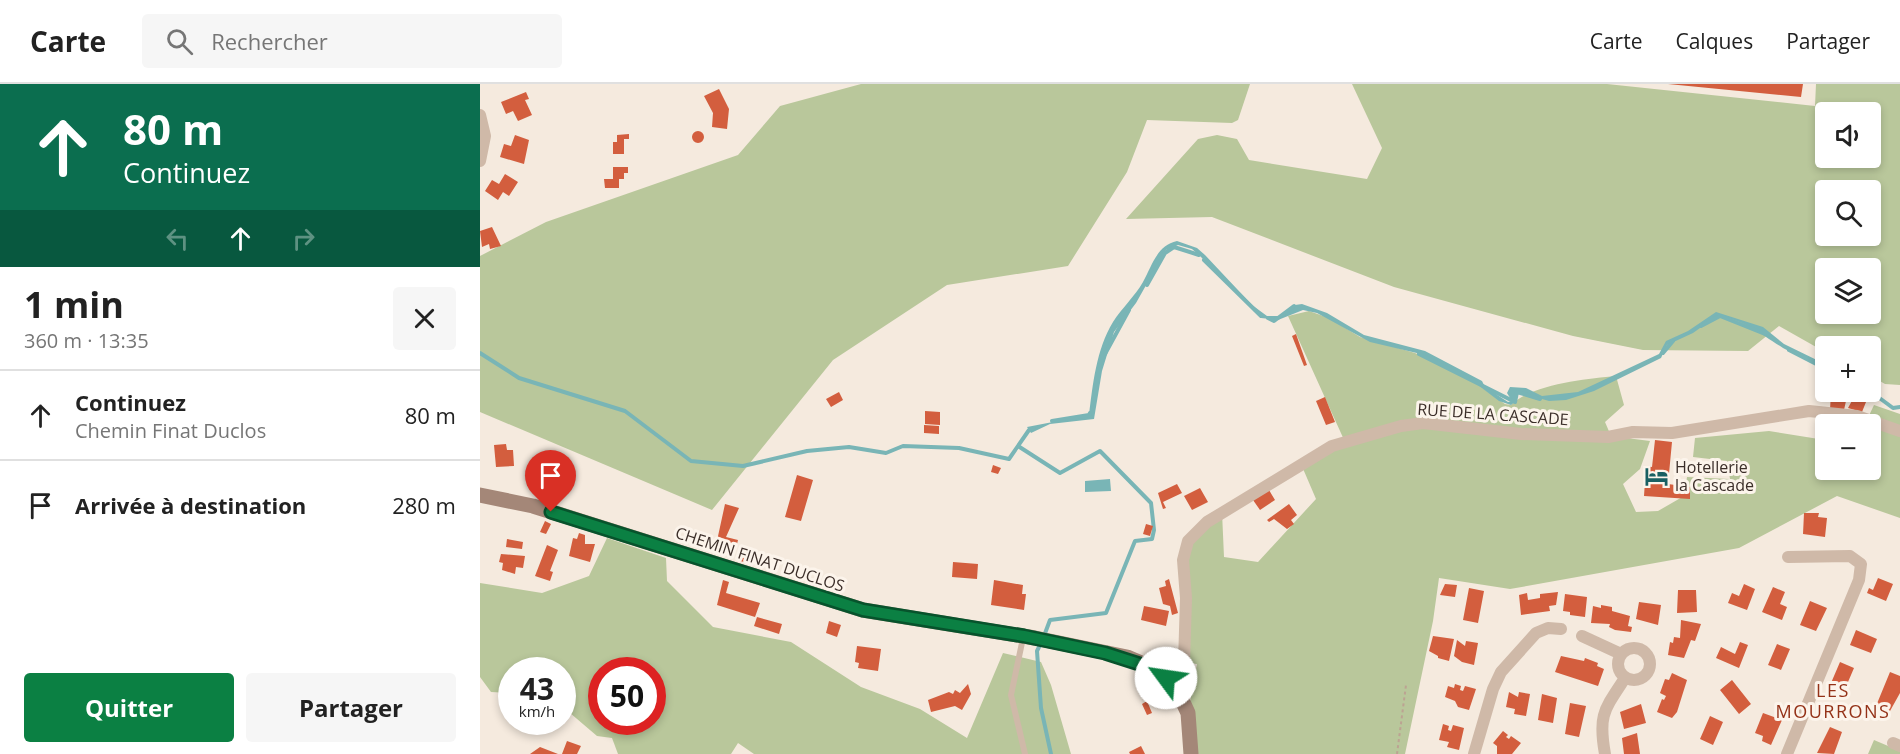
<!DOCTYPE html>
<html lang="fr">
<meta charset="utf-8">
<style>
:root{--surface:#fff;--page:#f6f6f6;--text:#222;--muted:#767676;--line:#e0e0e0;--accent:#0b8043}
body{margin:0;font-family:"Open Sans",sans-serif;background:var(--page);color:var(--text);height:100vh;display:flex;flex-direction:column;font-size:22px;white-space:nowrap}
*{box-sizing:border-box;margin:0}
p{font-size:20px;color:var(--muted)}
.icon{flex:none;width:33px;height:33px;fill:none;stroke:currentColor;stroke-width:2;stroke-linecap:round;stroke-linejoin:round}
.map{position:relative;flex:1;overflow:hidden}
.drawer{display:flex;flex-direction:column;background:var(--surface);width:480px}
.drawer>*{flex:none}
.top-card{background:#0b6e4f;color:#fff;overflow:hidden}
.tools{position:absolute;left:1335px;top:18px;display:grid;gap:12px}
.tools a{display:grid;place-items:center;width:66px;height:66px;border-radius:6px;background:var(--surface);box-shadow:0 3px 9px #0003;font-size:30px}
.speed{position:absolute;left:18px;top:573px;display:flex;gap:12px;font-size:30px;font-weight:700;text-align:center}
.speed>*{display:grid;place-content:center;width:78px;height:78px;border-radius:50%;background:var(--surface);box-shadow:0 3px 9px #0003;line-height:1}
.speed small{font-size:15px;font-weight:400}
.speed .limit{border:9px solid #d22;background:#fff;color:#111}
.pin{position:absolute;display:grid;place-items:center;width:51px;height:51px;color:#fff;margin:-62px -26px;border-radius:50% 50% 50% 0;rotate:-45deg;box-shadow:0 0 6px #0007}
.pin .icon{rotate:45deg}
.me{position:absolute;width:66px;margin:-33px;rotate:301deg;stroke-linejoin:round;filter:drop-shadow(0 0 4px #0008)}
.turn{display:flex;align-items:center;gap:21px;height:126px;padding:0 24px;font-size:27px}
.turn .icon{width:78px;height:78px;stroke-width:2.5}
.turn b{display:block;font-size:42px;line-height:51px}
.lanes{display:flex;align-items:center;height:57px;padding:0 24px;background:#0003;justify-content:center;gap:30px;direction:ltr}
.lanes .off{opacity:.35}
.round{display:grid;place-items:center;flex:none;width:63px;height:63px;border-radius:6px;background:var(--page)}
.headline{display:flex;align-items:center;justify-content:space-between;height:102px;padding:0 24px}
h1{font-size:36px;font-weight:700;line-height:45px}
.primary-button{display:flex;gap:12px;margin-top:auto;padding:12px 24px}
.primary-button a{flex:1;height:69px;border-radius:6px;background:var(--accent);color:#fff;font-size:24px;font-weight:700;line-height:69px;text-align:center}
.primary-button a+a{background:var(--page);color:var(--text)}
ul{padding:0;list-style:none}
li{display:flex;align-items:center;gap:18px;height:90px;padding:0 24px;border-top:2px solid var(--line)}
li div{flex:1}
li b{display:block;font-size:22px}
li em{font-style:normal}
header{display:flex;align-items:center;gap:36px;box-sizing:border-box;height:84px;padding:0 30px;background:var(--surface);border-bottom:2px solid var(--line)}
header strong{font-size:28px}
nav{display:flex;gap:33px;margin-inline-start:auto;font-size:21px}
.search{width:420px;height:54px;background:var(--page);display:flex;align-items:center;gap:15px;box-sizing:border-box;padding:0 21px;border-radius:6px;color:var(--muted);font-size:22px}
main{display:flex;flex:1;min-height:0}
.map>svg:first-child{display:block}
.green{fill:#b9c79b;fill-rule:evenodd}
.water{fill:#79b5b6}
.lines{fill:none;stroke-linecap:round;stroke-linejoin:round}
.stream{stroke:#79b5b6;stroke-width:4}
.building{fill:#d35e3e}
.path{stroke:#bca392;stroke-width:2;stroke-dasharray:3 3;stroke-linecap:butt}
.service{stroke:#cfb9a8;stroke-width:6}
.minor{stroke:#cfb9a8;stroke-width:12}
.secondary{stroke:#a48778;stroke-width:15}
.route-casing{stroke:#07532c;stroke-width:15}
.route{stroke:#0b8043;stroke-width:10}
.labels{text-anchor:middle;stroke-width:6;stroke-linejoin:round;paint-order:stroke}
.street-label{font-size:16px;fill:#3b2e29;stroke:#fcf4eb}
.poi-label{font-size:16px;fill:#3b2e29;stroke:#fcf4eb;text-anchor:start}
.neighbourhood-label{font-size:18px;letter-spacing:1.5px;fill:#943218;stroke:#fcf4eb}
</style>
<header>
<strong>Carte</strong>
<div class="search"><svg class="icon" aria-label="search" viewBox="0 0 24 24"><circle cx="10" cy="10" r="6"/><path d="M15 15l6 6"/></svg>Rechercher</div>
<nav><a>Carte</a><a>Calques</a><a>Partager</a></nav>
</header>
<main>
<section class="drawer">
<div class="top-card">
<div class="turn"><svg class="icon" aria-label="ahead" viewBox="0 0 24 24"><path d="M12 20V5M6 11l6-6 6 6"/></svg><div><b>80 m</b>Continuez</div></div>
<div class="lanes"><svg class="icon off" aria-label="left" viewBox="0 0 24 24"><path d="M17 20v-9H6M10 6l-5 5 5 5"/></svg><svg class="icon" aria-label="ahead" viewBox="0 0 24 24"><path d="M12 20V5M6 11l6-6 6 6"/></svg><svg class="icon off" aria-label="right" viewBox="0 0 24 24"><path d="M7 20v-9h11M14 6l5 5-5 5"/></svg></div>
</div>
<div class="headline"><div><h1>1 min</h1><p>360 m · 13:35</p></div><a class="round"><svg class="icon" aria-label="close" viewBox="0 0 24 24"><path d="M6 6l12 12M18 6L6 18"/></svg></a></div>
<ul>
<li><svg class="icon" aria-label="ahead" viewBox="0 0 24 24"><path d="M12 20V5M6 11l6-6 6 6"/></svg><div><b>Continuez</b><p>Chemin Finat Duclos</p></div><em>80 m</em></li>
<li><svg class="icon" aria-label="arrive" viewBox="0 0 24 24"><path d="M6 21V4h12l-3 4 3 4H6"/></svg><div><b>Arrivée à destination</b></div><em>280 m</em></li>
</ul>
<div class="primary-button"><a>Quitter</a><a>Partager</a></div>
</section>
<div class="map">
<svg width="1420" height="670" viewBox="0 0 1420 670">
<rect width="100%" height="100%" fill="#f5eade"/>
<path class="green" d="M 381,0 L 770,0 L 758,36 L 752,39 L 667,36 L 647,88 L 588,182 L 467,201 L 353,276 L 232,426 L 0,328 L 0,172 L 66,138 L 258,71 L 300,22 Z
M 872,0 L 1127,0 L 1335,22 L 1336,0 L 1420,0 L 1420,301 L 1405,300 L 1391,292 L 1390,262 L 1346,262 L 1345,268 L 1299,242 L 1268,267 L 1163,266 L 1093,252 L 914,203 L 732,133 L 646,135 L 718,55 L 737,51 L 757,55 L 769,76 L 887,95 L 902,64 ZM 1346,28 L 1390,28 L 1390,74 L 1346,74 ZM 1346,106 L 1390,106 L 1390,152 L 1346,152 ZM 1346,184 L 1390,184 L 1390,230 L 1346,230 Z
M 829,227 L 849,234 L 880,253 L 935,269 L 987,293 L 1025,320 L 1031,321 C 1052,300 1106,295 1136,292 L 1144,321 L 1125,338 L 1131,352 L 1170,357 L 1160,385 L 1143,400 L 1156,428 L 1178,427 L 1204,412 L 1207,393 L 1250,395 L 1247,377 L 1213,373 L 1215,354 L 1289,347 L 1345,356 L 1346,386 L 1390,386 L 1390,340 L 1385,340 L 1394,321 L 1420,330 L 1420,434 L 1357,412 L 1259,464 L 1030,505 L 959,494 L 953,537 L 925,670 L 711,670 L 708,629 L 717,580 L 704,579 L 708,457 L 742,428 L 744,473 L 778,478 L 836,415 L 821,380 L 865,358 L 808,232 Z
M 127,454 L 186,474 L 187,497 L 233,543 L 311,558 L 381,603 L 440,625 L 487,654 L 523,569 L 561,578 L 571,601 L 591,670 L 274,670 L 258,659 L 251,670 L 138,670 L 132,654 L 117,652 L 83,623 L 82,586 L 32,586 L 31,609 L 11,608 L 0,593 L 0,499 L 62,509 L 109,492 ZM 122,586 L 172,586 L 172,638 L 122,638 Z
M 1394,656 L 1420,667 L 1420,670 L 1388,670 Z"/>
<path class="water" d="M 697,157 L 717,164 L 725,171 L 772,221 L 787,232 L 802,232 L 815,221 L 822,220 L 847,229 L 884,251 L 945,267 L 1002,297 L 1005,303 L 1028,318 L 1032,317 L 1027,309 L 1030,303 L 1046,304 L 1062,312 L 1098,308 L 1179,270 L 1186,257 L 1208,247 L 1236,228 L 1283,243 L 1304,260 L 1345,280 L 1345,285 C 1332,277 1317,272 1303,264 C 1282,251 1264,235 1237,232 L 1213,249 L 1187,261 L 1181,274 L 1114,307 L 1086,316 L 1069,317 L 1038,308 L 1035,318 L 1031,321 L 1019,317 L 994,298 L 941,270 L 890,258 L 837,229 L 823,226 L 798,236 L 781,234 L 720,172 L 712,165 L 698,161 L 686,166 L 656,219 L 634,248 L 622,287 L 614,335 L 570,340 L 551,349 L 547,343 L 609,331 C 613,300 616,266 633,238 C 642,224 655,212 663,198 C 672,182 677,161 697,157 Z
M 630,395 L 631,407 L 605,408 L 605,397 Z"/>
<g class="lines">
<path class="stream" d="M 724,176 L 781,232
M 667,201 L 685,169 L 694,163 L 719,171
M 788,234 L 794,237 L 814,222
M 1221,242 L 1240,232 L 1285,250
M 1309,266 L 1346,285
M 0,269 L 39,294 L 145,327 L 211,377 L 263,382 L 327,367 L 369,363 L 406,369 L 423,362 L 479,364 L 529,375 L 549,346 L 554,344
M 1183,269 L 1193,257
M 625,270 L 649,226
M 939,270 L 1035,318 L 1037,308 L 1060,315
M 1390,307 L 1413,324 L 1420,323
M 572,337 L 609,331 L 610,329
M 538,362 L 580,389 L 620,367 L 671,419 L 674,446 L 672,455 L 655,457 L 626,529 L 570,536 L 564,552
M 561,559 L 557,567 L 561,624 L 571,670"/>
</g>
<path class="building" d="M 1188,0 L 1323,0 L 1321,13 Z
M 239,5 L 249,25 L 247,45 L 232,43 L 233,29 L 224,12 Z
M 46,8 L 49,15 L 45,16 L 52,31 L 38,37 L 33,27 L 26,30 L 21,18 Z
M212 53a6 6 0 1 1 12 0a6 6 0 1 1-12 0Z
M 149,50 L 149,55 L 144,55 L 144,70 L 133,70 L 133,58 L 137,58 L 137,51 Z
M 35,51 L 49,56 L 44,80 L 20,73 L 24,60 L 31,62 Z
M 133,83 L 148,83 L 148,89 L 144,89 L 144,95 L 139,95 L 139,104 L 125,104 L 124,95 L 133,95 Z
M 25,90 L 38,98 L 29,112 L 23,108 L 18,116 L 5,107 L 12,96 L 19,100 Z
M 12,143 L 21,162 L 10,165 L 9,160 L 2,163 L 0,147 Z
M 816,250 L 827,281 L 824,282 L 812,252 Z
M 359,308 L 363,316 L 351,323 L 346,315 Z
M 1351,308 L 1368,308 L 1364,326 L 1350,326 Z
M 1370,308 L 1382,308 L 1388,313 L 1382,328 L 1368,324 L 1374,313 L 1369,312 Z
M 845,313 L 855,338 L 846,341 L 836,317 Z
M 445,327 L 460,328 L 460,341 L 445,340 Z
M 1346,335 L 1350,335 L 1372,340 L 1344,340 Z
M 444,341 L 459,342 L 459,350 L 444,349 Z
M 1175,356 L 1192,358 L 1188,400 L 1210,403 L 1210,415 L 1164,412 L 1166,382 L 1172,383 Z
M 26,360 L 27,366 L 33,366 L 34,382 L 16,383 L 14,361 Z
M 513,381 L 521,384 L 518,390 L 511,388 Z
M 70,386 L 91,396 L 87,408 L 66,402 Z
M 317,391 L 333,396 L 321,437 L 305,433 Z
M 697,400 L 702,409 L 683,418 L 686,424 L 683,425 L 678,409 Z
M 720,404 L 728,418 L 712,426 L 704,412 Z
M 789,406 L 795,416 L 780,426 L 773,416 Z
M 245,420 L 259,424 L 246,453 L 258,456 L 256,464 L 245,464 L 244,468 L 235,466 Z
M 809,420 L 817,431 L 811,436 L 814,440 L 807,445 L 794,435 L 789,438 L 787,436 Z
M 1324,429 L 1339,429 L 1338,433 L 1347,434 L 1345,453 L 1323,450 Z
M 65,437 L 71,440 L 66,450 L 60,448 Z
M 666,440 L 673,442 L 670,452 L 663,450 Z
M 99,449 L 105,451 L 105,460 L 115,460 L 110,478 L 89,472 L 93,454 L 97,455 Z
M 27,455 L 43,458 L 42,465 L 26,463 Z
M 67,461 L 78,466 L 70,487 L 73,488 L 70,497 L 55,492 Z
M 21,470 L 45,472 L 43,484 L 36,483 L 35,490 L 22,486 L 23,479 L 19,478 Z
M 262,472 L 271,475 L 271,480 L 257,476 Z
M 473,478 L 498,480 L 497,495 L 472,493 Z
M 1398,494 L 1413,500 L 1406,517 L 1387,509 L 1389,504 L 1393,506 Z
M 689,495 L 698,529 L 692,531 L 690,522 L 683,520 L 679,504 L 686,502 L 685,497 Z
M 243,496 L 249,498 L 246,509 L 280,519 L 275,533 L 237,521 Z
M 514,496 L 543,501 L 542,510 L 546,510 L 544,526 L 511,521 Z
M 965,500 L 977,501 L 975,513 L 960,511 Z
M 1264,500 L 1275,505 L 1267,526 L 1248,519 L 1252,509 L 1259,512 Z
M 1293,503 L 1305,508 L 1300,520 L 1307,523 L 1302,536 L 1282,528 Z
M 989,504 L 1004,507 L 998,539 L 983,536 Z
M 1198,506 L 1216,506 L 1217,528 L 1197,529 Z
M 1078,508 L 1076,521 L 1069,522 L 1070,527 L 1041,531 L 1039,511 L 1047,509 L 1048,516 L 1060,514 L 1060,510 Z
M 1085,510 L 1107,513 L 1105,533 L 1090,531 L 1090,528 L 1083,527 Z
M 1330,517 L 1347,524 L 1336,547 L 1320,541 Z
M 1159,518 L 1181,521 L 1178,541 L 1156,535 Z
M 1121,521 L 1132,523 L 1132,527 L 1150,532 L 1148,542 L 1152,543 L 1151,548 L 1135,546 L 1129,543 L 1130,540 L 1111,539 L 1113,522 L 1121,524 Z
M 664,522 L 689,527 L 686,542 L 661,536 Z
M 277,533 L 302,540 L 299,550 L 274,542 Z
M 1201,536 L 1221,540 L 1215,557 L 1211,556 L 1204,574 L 1188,571 L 1190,558 L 1193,559 L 1194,553 L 1200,554 Z
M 349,537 L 361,541 L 357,553 L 346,549 Z
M 1376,546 L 1397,555 L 1391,569 L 1370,561 Z
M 953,552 L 974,555 L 969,577 L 958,574 L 958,572 L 949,567 Z
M 977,556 L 985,562 L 986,557 L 998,559 L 994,581 L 982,578 L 974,572 Z
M 1260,558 L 1268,561 L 1259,584 L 1236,574 L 1241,563 L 1255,570 Z
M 1297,560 L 1310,565 L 1301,586 L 1288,581 Z
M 377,562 L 401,565 L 398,587 L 378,584 L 379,579 L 375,578 Z
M 1081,572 L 1104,577 L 1105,574 L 1118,579 L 1117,582 L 1124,585 L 1118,602 L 1075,588 Z
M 1360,578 L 1374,584 L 1365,605 L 1351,599 Z
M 1410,588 L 1420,592 L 1420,609 L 1410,627 L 1396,622 Z
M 1192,589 L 1207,596 L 1197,628 L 1192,634 L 1177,628 L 1182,615 L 1184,616 L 1186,612 L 1180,609 L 1185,595 L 1189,596 Z
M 1252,596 L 1271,620 L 1259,630 L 1240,606 Z
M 488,600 L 491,610 L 482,626 L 475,622 L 451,628 L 448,616 L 469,608 L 473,610 L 475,606 L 480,609 Z
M 975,600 L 981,602 L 980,606 L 983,607 L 985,602 L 996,605 L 989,626 L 978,623 L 975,617 L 965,613 L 968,602 L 974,604 Z
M 1029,608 L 1038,613 L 1039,608 L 1050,610 L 1046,632 L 1034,630 L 1035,625 L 1026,623 Z
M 1062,610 L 1077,614 L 1073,639 L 1058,636 Z
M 667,617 L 672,629 L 667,631 L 662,620 Z
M 1090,619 L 1106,622 L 1099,653 L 1085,650 Z
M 1161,620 L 1166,639 L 1144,645 L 1140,628 Z
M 1283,629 L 1302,636 L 1291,661 L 1282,657 L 1283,652 L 1275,649 Z
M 1230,632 L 1243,638 L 1233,661 L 1220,655 Z
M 963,640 L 969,642 L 968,646 L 971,647 L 973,641 L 984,644 L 979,666 L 967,663 L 969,658 L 959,656 Z
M 1350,643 L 1362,648 L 1354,670 L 1337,669 Z
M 1023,647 L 1028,651 L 1026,653 L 1029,655 L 1031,652 L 1041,659 L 1032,670 L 1017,670 L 1017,662 L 1013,659 Z
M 1157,649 L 1160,670 L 1144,670 L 1142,654 Z
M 87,657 L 101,662 L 97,670 L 82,670 Z
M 661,662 L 665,670 L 650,670 L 649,668 Z
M 60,663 L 78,670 L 50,670 Z"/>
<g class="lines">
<path class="path" d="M 917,670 L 926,601"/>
<path class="service" d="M 543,554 L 531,611 L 545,670"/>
<path class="minor" d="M 0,31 L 5,52 L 0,77
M 1102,552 L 1141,570
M1138 580a16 16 0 1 1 32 0a16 16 0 1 1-32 0Z
M 696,603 L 704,579 L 706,514 L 703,476 L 708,457 L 727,438 L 852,362 L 921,342 L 943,339 L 1041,350 L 1128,353 L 1153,348 L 1192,349 L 1329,327 L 1377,332 L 1420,347
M 1413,659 L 1420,662
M 994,670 L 1013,605 L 1021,588 L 1056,549 L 1068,544 L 1081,545
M 1125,670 C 1118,631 1124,626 1145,594
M 1307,670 L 1379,496 L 1381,480 L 1370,472 L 1308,473"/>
<path class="secondary" d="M 0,411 L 53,422 L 383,526 L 555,554 L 647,573 L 675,585 L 696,603 L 708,629 L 711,670"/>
</g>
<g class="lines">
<defs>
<path id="route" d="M 71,428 L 383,526 L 544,552 L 625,569 L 675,585 L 686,594"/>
</defs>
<use href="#route" class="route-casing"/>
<use href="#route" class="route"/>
</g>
<defs>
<symbol id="hotel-bare" viewBox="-9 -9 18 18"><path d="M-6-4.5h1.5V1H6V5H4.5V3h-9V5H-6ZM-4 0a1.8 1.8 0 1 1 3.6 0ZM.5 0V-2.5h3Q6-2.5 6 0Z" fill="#195f62" stroke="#fcf4eb" stroke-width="2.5" paint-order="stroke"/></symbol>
</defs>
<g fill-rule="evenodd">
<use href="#hotel-bare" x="1160" y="376" width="33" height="33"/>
</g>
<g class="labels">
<g class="street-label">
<text transform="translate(1013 330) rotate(4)" y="6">RUE DE LA CASCADE</text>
<text transform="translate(280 475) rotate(18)" y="6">CHEMIN FINAT DUCLOS</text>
</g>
<g class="poi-label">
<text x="1195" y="389">Hotellerie<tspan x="1195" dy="18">la Cascade</tspan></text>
</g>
<g class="neighbourhood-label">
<text x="1353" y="613">LES<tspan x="1353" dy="21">MOURRONS</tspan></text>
</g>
</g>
</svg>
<div class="tools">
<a><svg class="icon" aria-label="sound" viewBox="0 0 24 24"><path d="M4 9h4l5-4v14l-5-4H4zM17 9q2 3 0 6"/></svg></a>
<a><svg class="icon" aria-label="search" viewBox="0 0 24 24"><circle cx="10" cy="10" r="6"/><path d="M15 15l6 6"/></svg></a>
<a><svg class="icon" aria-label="layers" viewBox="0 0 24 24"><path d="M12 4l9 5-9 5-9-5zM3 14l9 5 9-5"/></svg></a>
<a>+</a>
<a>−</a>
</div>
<div class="speed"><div>43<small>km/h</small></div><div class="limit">50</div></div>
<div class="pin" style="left:71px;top:428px;background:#d93025"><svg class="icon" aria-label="arrive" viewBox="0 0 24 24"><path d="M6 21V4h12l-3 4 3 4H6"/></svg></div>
<svg class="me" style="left:686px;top:594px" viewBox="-20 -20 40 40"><circle r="19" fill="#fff"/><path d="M0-13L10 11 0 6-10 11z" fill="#0b8043"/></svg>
</div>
</main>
